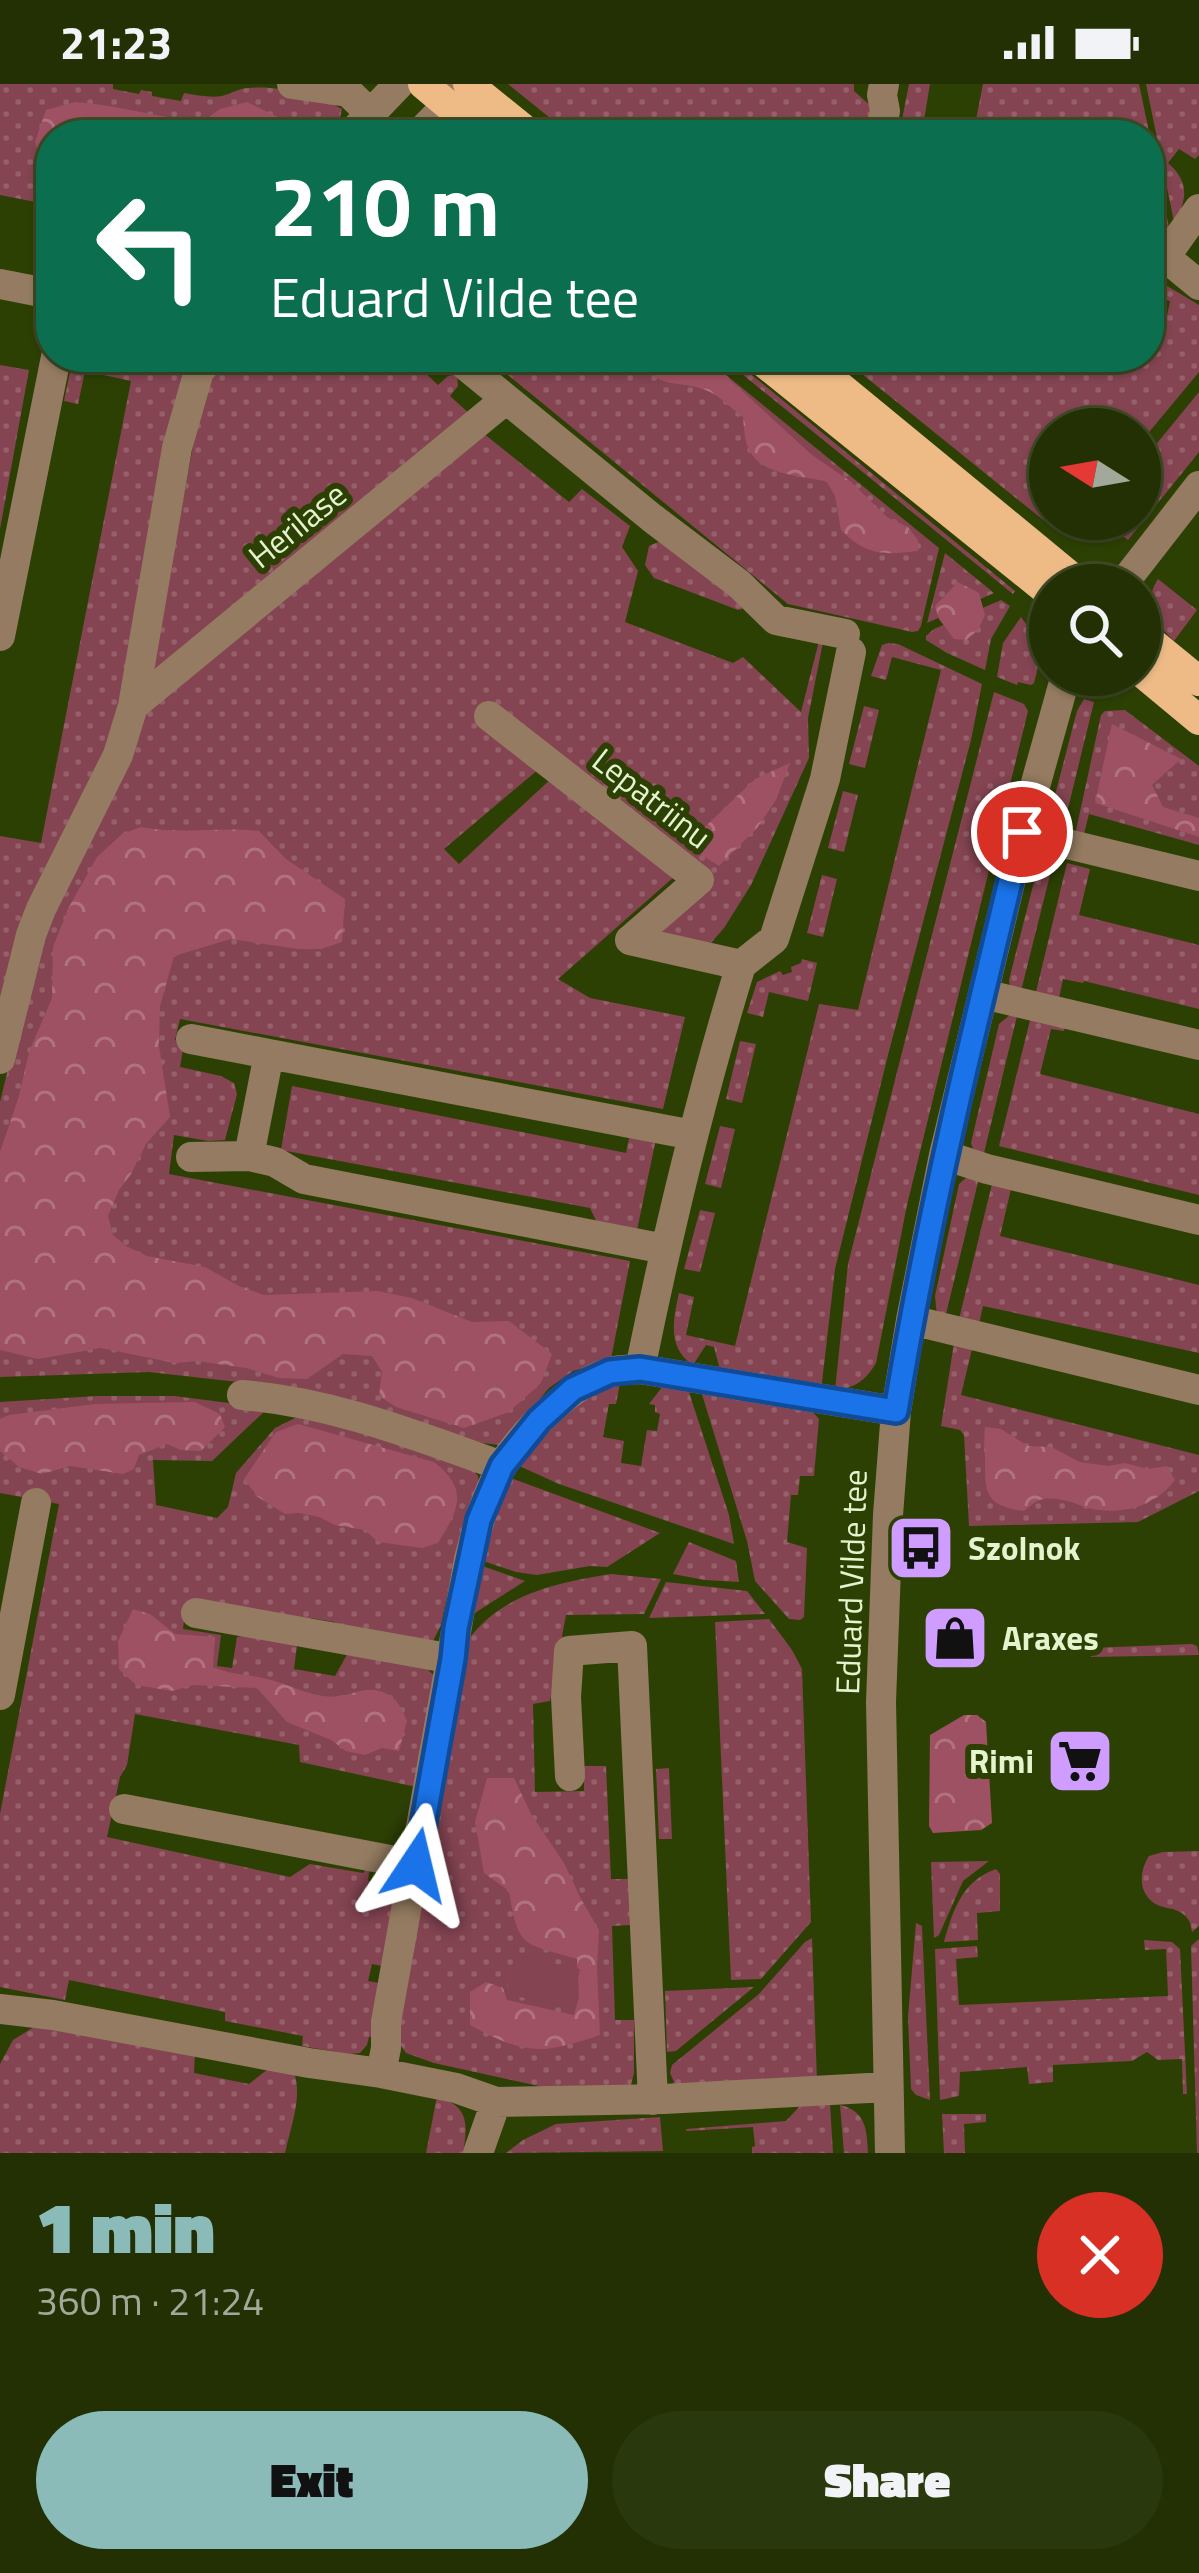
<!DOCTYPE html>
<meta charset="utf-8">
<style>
:root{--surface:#223003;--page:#2a380d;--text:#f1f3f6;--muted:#a2a99a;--line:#3f4b25;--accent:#8bbbb9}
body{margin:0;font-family:"Titillium Web",sans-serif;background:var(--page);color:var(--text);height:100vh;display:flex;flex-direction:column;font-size:45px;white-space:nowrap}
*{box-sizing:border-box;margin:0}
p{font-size:39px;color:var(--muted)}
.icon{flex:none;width:66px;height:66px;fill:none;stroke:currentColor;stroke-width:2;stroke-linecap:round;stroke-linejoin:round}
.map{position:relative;height:2069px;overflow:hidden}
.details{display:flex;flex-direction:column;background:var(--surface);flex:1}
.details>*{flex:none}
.guide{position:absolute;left:36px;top:36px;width:1128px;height:252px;border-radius:48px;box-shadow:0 3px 9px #0004,0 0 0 3px var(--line);background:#0b6e4f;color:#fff;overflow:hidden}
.needle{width:78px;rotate:281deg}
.fabs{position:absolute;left:1029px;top:324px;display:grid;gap:24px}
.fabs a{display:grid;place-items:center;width:132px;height:132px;border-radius:50%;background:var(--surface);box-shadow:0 3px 9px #0004,0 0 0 3px var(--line);font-size:60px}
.pin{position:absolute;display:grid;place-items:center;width:102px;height:102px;color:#fff;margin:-51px;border:6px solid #fff;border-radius:50%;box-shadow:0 3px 12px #0007}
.me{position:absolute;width:132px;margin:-66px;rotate:10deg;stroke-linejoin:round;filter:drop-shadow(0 0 9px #0008)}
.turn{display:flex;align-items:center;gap:42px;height:252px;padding:0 36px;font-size:54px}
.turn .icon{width:156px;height:156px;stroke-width:2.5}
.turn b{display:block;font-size:84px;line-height:102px}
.round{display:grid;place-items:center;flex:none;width:126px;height:126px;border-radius:63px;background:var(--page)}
.summary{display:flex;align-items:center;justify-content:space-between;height:204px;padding:0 36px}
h1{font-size:72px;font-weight:800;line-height:90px;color:var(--accent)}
.button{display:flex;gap:24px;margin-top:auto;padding:24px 36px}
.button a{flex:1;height:138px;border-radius:72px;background:var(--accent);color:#111;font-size:48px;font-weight:800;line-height:138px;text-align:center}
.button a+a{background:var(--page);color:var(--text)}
.status{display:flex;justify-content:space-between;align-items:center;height:84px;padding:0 60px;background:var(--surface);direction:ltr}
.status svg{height:33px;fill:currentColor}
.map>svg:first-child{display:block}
.grass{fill:url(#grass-dots)}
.forest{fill:url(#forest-crowns)}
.park{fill:#844452}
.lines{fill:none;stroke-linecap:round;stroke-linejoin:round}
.minor{stroke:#947b61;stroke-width:30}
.major{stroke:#eebb86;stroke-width:30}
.route-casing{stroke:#114b97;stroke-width:30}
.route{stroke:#1a73e8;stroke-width:21}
.labels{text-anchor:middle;stroke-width:12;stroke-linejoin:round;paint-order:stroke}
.street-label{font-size:33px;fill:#e3f4ce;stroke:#2d4004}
.poi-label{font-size:33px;font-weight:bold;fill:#e3f4ce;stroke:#2d4004;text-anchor:start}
</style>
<div class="status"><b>21:23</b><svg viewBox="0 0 49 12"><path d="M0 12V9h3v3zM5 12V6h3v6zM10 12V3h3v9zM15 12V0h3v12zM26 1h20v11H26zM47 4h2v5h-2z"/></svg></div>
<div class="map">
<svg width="1199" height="2069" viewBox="0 0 1199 2069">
<defs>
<pattern id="grass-dots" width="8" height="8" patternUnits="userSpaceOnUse" patternTransform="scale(3)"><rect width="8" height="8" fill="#844452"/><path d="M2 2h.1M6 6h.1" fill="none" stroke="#95606a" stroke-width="1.8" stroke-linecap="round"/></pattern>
<pattern id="forest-crowns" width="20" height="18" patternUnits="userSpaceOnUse" patternTransform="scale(3)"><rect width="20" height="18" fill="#9e5162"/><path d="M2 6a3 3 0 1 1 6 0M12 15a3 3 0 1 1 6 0" fill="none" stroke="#b0737e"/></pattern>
</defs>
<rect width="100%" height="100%" fill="#2d4004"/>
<path class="grass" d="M 0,0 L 113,0 L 113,5 L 139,10 L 141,6 L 152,8 L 152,12 L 181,17 L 184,9 C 196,11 210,14 222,12 C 231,10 239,4 249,4 C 277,1 318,11 342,25 L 339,38 L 331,51 L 51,51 L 51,121 L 0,111 Z
M 508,0 L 854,0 L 854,7 L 873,24 L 868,51 L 571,51 Z
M 909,0 L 930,0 L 922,48 L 917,51 L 899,51 Z
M 983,0 L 1139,0 L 1169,143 L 1151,156 L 1149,51 L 973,51 Z
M 1146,0 L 1199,0 L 1199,71 L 1195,75 L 1179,65 L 1168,79 C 1189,97 1188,116 1174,138 Z
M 1152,193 L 1199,221 L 1199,288 L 1140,359 L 1140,345 L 1050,345 L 1050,435 L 1080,435 L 1069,448 L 1062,447 L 1047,439 L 841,273 L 1149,273 L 1149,260 L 1161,262 L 1170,217 L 1149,212 Z
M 73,273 L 199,273 L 128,611 L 0,933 L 0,752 L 41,759 L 131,297 L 85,287 L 78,320 L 64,317 Z
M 226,273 L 408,273 L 412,276 L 415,273 L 434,273 L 423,287 L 438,301 L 448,292 L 457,290 L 458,302 L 450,312 L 472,332 L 160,587 L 152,584 L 203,308 Z
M 486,273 L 704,273 L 939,464 L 921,542 L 918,547 L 912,548 L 788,520 Z
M 721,273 L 730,273 L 1015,507 L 1013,510 Z
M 0,281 L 29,286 L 0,445 Z
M 1199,308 L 1199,368 L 1128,456 L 1101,435 L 1140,435 L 1140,380 Z
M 478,345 L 569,418 L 582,405 L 630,442 L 622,463 L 638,487 L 625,538 L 733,579 L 743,573 L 801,628 L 819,557 L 823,558 L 808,634 L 809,674 L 751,801 L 724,844 L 710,860 L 658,852 L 709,802 L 540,684 L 444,765 L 459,780 L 552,694 L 675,792 L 558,895 L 590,914 L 685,933 L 663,1025 L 180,935 L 175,956 L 184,959 L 180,983 L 221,992 L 234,999 L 237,1010 L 225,1056 L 208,1057 L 174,1051 L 169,1090 L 630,1177 L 611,1275 L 573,1287 L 549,1304 L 500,1361 L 482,1359 L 257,1300 L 149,1288 L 0,1293 L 0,1018 L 41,849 L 138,629 Z
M 658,458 L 665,460 L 743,521 L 742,525 L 738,526 L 654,494 L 645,481 L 649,462 Z
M 945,469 L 994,509 L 927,539 Z
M 1158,495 L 1197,526 L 1174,557 C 1155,539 1142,520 1158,495 Z
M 1001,516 L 1010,522 L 991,555 L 985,586 L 947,569 L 926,556 L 926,552 L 934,545 Z
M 1021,533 L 1043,563 L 1034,599 L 1031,601 L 1018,598 L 1017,601 L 997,593 L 1003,559 Z
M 888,559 L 898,560 L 982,600 L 971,656 L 888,971 L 835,1185 L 821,1307 L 720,1286 L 714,1263 L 706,1261 L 693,1281 C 667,1264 673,1236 679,1209 L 694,1213 L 686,1251 L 735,1262 L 819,920 L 858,926 L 941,586 L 892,573 L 886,596 L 871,592 L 882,561 Z
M 994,608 L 1024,620 L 1028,627 L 907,1121 L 876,1279 C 865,1297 856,1303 835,1307 L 848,1180 Z
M 1084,615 L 1094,618 L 1062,749 L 1052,745 L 1049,734 L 1077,627 Z
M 864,622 L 879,626 L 865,684 L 849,680 Z
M 1125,626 L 1199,682 L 1199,761 L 1089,730 L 1082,757 L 1075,751 L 1101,631 L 1105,627 Z
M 843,707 L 858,711 L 844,768 L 828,764 Z
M 1047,769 L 1055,771 L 1021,907 L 1010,902 L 1009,896 L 1039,778 Z
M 1067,779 L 1090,785 L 1079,831 L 1199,861 L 1199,925 L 1084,897 L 1083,899 L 1063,895 L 1059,914 L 1035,912 Z
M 822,791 L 837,795 L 823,853 L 807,849 Z
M 802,875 L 817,879 L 808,917 L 769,908 L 763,933 L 747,929 L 757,898 L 780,887 L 783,891 L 792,888 L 791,883 L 801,879 Z
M 1011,930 L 1017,932 L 984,1069 L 973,1065 L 971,1059 L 999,940 Z
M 1031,932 L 1066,940 L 1064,947 L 1051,945 L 1040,990 L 1199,1030 L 1199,1111 L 999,1062 Z
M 740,957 L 756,960 L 742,1019 L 726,1015 Z
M 292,1002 L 626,1069 L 630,1050 L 656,1055 L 636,1151 L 599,1143 L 590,1124 L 281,1066 Z
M 720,1042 L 735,1045 L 721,1104 L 705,1100 Z
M 967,1093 L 978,1093 L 978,1098 L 946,1230 L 937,1232 L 935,1212 L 959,1100 Z
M 992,1100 L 1011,1105 L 1000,1152 L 1199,1201 L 1199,1269 L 983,1222 L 979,1240 L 959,1235 Z
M 700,1126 L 715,1129 L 700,1188 L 684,1185 Z
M 954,1259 L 972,1265 L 961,1311 L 1199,1371 L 1199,1407 L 1138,1438 L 969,1442 L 964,1351 L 960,1346 L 941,1342 Z
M 620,1299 L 616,1320 L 609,1320 L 603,1353 L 624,1357 L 621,1379 L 641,1382 L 647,1346 L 657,1347 L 660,1330 L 655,1328 L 655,1321 L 649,1320 L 663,1302 L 688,1305 L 729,1431 L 734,1460 L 559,1400 L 515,1380 L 585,1311 Z
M 701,1307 L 810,1325 L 819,1335 L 814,1392 L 800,1392 L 798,1411 L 791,1411 L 787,1458 L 807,1464 L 804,1533 L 800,1536 L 789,1535 L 755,1497 L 747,1457 Z
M 97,1312 L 174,1312 L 268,1324 L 212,1377 L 153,1376 L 156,1421 L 217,1434 L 228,1423 L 236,1389 L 275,1344 L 297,1333 L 317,1331 L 470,1382 L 478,1392 L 480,1405 L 452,1487 L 441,1541 L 432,1559 L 351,1549 L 334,1538 L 311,1534 L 298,1541 L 186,1520 L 183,1545 L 221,1551 L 217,1582 L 232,1584 L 237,1553 L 267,1547 L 298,1553 L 294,1585 L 335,1592 L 349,1567 L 423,1581 L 443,1600 L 421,1704 L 300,1678 L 299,1661 L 135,1630 L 127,1681 L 120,1693 L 107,1753 L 290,1793 L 310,1780 L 363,1789 L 370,1781 L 368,1797 L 388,1801 L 391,1785 L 402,1794 L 387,1883 L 372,1880 L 368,1897 L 384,1900 L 374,1953 L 369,1953 L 367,1961 L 360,1969 L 349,1970 L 302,1962 L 303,1952 L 225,1937 L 225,1928 L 69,1896 L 65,1916 L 0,1903 L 0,1730 L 59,1420 L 0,1409 L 0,1318 Z
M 508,1393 L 660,1449 L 607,1483 L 590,1482 L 537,1491 L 516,1488 L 477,1475 Z
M 689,1458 L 736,1477 L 739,1498 L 705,1496 L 673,1490 Z
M 477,1480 L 525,1497 L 470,1532 Z
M 611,1490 L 661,1495 L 644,1530 L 566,1531 L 550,1617 L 533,1620 L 535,1708 L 584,1707 L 584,1682 L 606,1682 L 611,1795 L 631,1795 L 631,1841 L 612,1842 L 615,1936 L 634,1936 L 634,1989 L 631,2001 L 566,2008 L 434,1979 L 406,1969 L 393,1950 L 466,1559 C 500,1510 556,1499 611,1490 Z
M 666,1498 L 747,1507 L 765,1530 L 649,1534 Z
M 769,1535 L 792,1566 L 802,1585 L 811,1838 L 761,1895 L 731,1896 L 715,1538 Z
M 1192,1560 L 1197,1562 L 1199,1571 L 1091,1573 L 1090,1564 Z
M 669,1684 L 672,1755 L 659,1755 L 656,1685 Z
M 1199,1767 L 1199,1842 L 1192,1848 C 1190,1840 1191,1836 1183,1830 C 1175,1823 1162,1825 1154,1819 C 1137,1807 1140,1786 1149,1772 L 1163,1768 Z
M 989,1777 L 963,1797 L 939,1851 L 934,1854 L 931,1778 Z
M 996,1785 L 1000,1790 L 1000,1827 L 977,1829 L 978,1856 L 944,1858 C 953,1826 962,1797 996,1785 Z
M 916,1839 L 922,1842 L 930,2016 L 916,2011 L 911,2005 L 908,1933 Z
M 812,1854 L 817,1997 L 670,2002 L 674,1998 L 670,1989 L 672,1981 L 759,1910 L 805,1858 Z
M 1199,1855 L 1199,2069 L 1197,2069 L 1191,1862 Z
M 1144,1856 L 1172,1858 L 1180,1865 L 1187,2010 L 1183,2010 L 1182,1975 L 1158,1976 L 1147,1968 L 1132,1977 L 1053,1981 L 1053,1998 L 1029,2000 L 1027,1983 L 960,1988 L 959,2012 L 940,2016 L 935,1865 L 977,1862 L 978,1873 L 956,1875 L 959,1921 L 1168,1912 L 1166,1865 L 1145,1866 Z
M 754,1903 L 676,1967 L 667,1968 L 665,1907 Z
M 42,1938 L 195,1966 L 194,1989 L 249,2000 L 273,1981 L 294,1989 C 303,2012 290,2045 285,2069 L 0,2069 L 0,1980 L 13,1956 Z
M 437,2012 C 469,2023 468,2039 463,2069 L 426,2069 Z
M 830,2020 L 833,2069 L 752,2069 L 752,2063 L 755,2062 L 753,2043 L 687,2047 L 686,2045 L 786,2037 L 800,2022 Z
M 840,2021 C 866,2027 867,2046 868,2069 L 844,2069 Z
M 942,2030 L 986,2030 L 986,2038 L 964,2040 L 965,2069 L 944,2069 Z
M 660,2033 L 663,2067 L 506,2069 L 523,2056 L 556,2040 Z"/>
<path class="forest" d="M 75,18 C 118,21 158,33 201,39 L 220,25 L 247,18 L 278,33 L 281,51 L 51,51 L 51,90 L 44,86 L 35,58 L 46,26 Z
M 638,273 L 701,273 L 716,283 L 812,371 L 850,397 L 887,433 L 908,443 L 918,456 L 918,467 C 883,471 867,472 841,446 L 835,412 L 827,398 C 800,390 760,393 748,363 C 744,354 744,342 743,333 C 733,326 723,315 712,309 C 680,292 662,312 638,273 Z
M 958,498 L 979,509 L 985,531 L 978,546 L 966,556 L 954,555 L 939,535 L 935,522 Z
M 1112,640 L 1181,675 L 1152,701 L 1163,723 L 1199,734 L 1199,753 L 1095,719 Z
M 790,679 L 776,716 L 757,744 L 719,782 L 686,761 L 755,695 Z
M 141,743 C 180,751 219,742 259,747 L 286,775 L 345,815 L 342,858 L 321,865 L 298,865 L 231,855 L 174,872 L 160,922 L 159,962 L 170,1033 L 146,1060 L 131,1090 L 119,1106 L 108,1132 L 113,1151 L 126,1162 L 147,1172 L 205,1183 L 239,1202 L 264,1211 L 378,1207 L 412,1214 L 472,1238 L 509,1237 L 552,1270 L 541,1299 L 509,1328 L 464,1344 L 396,1323 L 379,1312 L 382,1288 L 372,1272 L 343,1270 L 307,1295 L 279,1294 L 246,1284 L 197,1277 L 175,1279 L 101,1264 L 38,1275 L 0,1266 L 0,1068 L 19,1012 L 29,968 L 52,914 L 53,863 L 69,823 L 97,773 L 122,750 Z
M 195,1318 L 220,1330 L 225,1343 L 201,1367 L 181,1366 L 167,1360 L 139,1371 L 134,1385 L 123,1390 L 70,1382 L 42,1390 L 19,1383 L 0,1367 L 0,1335 L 9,1331 L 95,1320 Z
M 298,1340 L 434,1378 C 470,1406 458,1426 438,1459 L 422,1464 L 378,1458 L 365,1446 L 335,1441 L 319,1433 L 299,1429 L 285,1430 L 258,1413 L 244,1395 L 276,1348 Z
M 985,1343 L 1001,1345 L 1028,1362 L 1051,1363 L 1080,1378 L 1108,1382 L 1125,1379 L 1148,1385 L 1167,1382 L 1175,1396 C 1155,1423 1120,1432 1088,1424 C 1073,1419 1056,1411 1040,1416 C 1034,1418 1029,1423 1024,1427 C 984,1422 985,1408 985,1373 C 984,1362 984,1353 985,1343 Z
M 133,1525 L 150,1530 L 175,1550 L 215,1553 L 213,1583 C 231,1591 248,1590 267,1595 C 290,1600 315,1616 339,1612 C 356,1610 368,1601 385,1609 C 397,1614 402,1625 407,1637 L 399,1667 L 382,1664 L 365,1671 L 346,1667 L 331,1656 L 287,1638 L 257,1604 L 194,1601 L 172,1607 L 136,1601 L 119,1585 L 118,1557 Z
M 964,1631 L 977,1631 L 986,1638 L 992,1739 L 981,1746 L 933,1749 L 929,1742 L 930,1651 Z
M 487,1694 L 514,1694 L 531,1730 L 564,1779 L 581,1815 L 599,1846 L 597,1884 L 600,1951 C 541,1971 525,1971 470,1941 L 470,1908 L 486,1898 L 503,1904 L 507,1916 L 574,1931 L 579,1913 L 577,1875 C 523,1859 518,1865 509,1807 L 484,1789 L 475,1738 Z"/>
<path class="park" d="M 515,1871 L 580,1885 L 572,1924 L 506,1910 Z"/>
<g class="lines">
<path class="minor" d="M 292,0 L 348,8 L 372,31
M 350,51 L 399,0
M 418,51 L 447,21 L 447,0
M 880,51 L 885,27 L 882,11 L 884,0
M 1149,170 L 1165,173 L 1199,201
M 1165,173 L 1199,125
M 0,200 L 51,210
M 455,273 L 652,434 L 739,500 L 776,536 L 845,550
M 1122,501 L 1199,402
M 0,552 L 56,273
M 133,622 L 506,315
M 489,632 L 699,796 L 630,856
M 1022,749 L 1199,792
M 630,856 L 741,881 C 700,1014 668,1148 640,1285
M 741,881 L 774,855 L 825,695 L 851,568
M 983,910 L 1199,961
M 191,955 L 269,970
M 0,975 L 31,851 L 41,825 L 118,671 L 133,622 L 177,364 L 199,287 L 212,273
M 944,1071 L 987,1085 L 1199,1136
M 191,1073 L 249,1072
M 665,1165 L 304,1095 L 275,1078 L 249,1072 L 269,970 L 693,1051
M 911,1236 L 1199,1306
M 242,1311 C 333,1318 417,1352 502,1382
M 196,1529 L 453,1575
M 0,1611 L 36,1419
M 570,1692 L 566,1613 L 569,1567 L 632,1562 L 653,2016
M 124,1725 L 416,1781
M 0,1925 L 53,1931 L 309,1979 L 381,1989 L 456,2004 L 496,2018 L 664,2015 L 887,2003
M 381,1989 L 386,1964 L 386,1938 L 469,1475 C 477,1444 485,1414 500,1386 C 519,1351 573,1297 612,1288 C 620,1285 631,1286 640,1285 L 896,1327
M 478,2069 L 496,2018
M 890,2069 L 881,1618 L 888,1431 L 896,1327 L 911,1236 L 944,1071 L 1022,749 L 1066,591"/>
<path class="major" d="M 423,0 L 484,51
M 468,0 L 531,51
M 757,273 L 1050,509
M 804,273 L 1081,501
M 1140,549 L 1199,597
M 1140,587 L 1199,636"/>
</g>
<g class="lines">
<defs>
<path id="route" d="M 416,1781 L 453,1575 L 456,1544 L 479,1436 L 502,1382 L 539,1336 L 573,1305 L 610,1288 L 640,1285 L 896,1327 C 928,1132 975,940 1022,748"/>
</defs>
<use href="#route" class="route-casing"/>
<use href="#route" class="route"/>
</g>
<defs>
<symbol id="bus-square" viewBox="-11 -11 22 22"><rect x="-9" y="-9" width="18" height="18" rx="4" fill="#cf9dff" stroke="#2d4004"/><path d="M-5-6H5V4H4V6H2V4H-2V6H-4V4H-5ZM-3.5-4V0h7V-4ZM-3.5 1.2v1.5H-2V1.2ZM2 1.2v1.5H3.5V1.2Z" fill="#111"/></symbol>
<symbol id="shop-square" viewBox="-11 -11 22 22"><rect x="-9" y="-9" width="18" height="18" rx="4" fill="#cf9dff" stroke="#2d4004"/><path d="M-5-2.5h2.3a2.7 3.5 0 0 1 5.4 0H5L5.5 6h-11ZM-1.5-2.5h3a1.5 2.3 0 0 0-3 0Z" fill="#111"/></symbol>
<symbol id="supermarket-square" viewBox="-11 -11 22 22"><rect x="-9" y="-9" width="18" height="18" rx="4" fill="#cf9dff" stroke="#2d4004"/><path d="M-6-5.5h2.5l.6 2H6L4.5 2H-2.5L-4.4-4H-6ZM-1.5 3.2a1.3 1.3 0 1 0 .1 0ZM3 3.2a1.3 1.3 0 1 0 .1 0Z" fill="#111"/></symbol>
</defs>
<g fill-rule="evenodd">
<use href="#bus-square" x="883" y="1426" width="76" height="76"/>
<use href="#shop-square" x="917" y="1516" width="76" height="76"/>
<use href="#supermarket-square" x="1042" y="1639" width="76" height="76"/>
</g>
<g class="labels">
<g class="street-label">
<text transform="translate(297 441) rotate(-39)" y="12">Herilase</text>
<text transform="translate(652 714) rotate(38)" y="12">Lepatriinu</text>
<text transform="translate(851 1498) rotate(-88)" y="12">Eduard Vilde tee</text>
</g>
<g class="poi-label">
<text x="968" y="1476">Szolnok</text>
<text x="1002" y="1566">Araxes</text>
<text x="1034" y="1689" text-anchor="end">Rimi</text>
</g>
</g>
</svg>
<div class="fabs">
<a><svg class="needle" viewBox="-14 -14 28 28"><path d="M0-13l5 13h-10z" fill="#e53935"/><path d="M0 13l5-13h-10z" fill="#a2a99a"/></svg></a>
<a><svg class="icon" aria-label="search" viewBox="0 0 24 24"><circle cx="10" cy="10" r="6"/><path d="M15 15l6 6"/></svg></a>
</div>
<div class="pin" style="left:1022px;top:748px;background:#d93025"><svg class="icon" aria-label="arrive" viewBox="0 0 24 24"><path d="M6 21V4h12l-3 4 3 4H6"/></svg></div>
<svg class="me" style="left:416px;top:1781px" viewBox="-20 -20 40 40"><path d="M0-17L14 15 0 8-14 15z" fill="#1a73e8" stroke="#fff" stroke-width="4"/></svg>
<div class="guide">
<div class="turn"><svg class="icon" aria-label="left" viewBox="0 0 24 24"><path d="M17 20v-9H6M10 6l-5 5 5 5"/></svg><div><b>210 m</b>Eduard Vilde tee</div></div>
</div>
</div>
<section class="details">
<div class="summary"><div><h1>1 min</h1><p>360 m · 21:24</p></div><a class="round" style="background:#d93025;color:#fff"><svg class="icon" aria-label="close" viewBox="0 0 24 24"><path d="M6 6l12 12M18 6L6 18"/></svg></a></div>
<div class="button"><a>Exit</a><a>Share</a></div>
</section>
